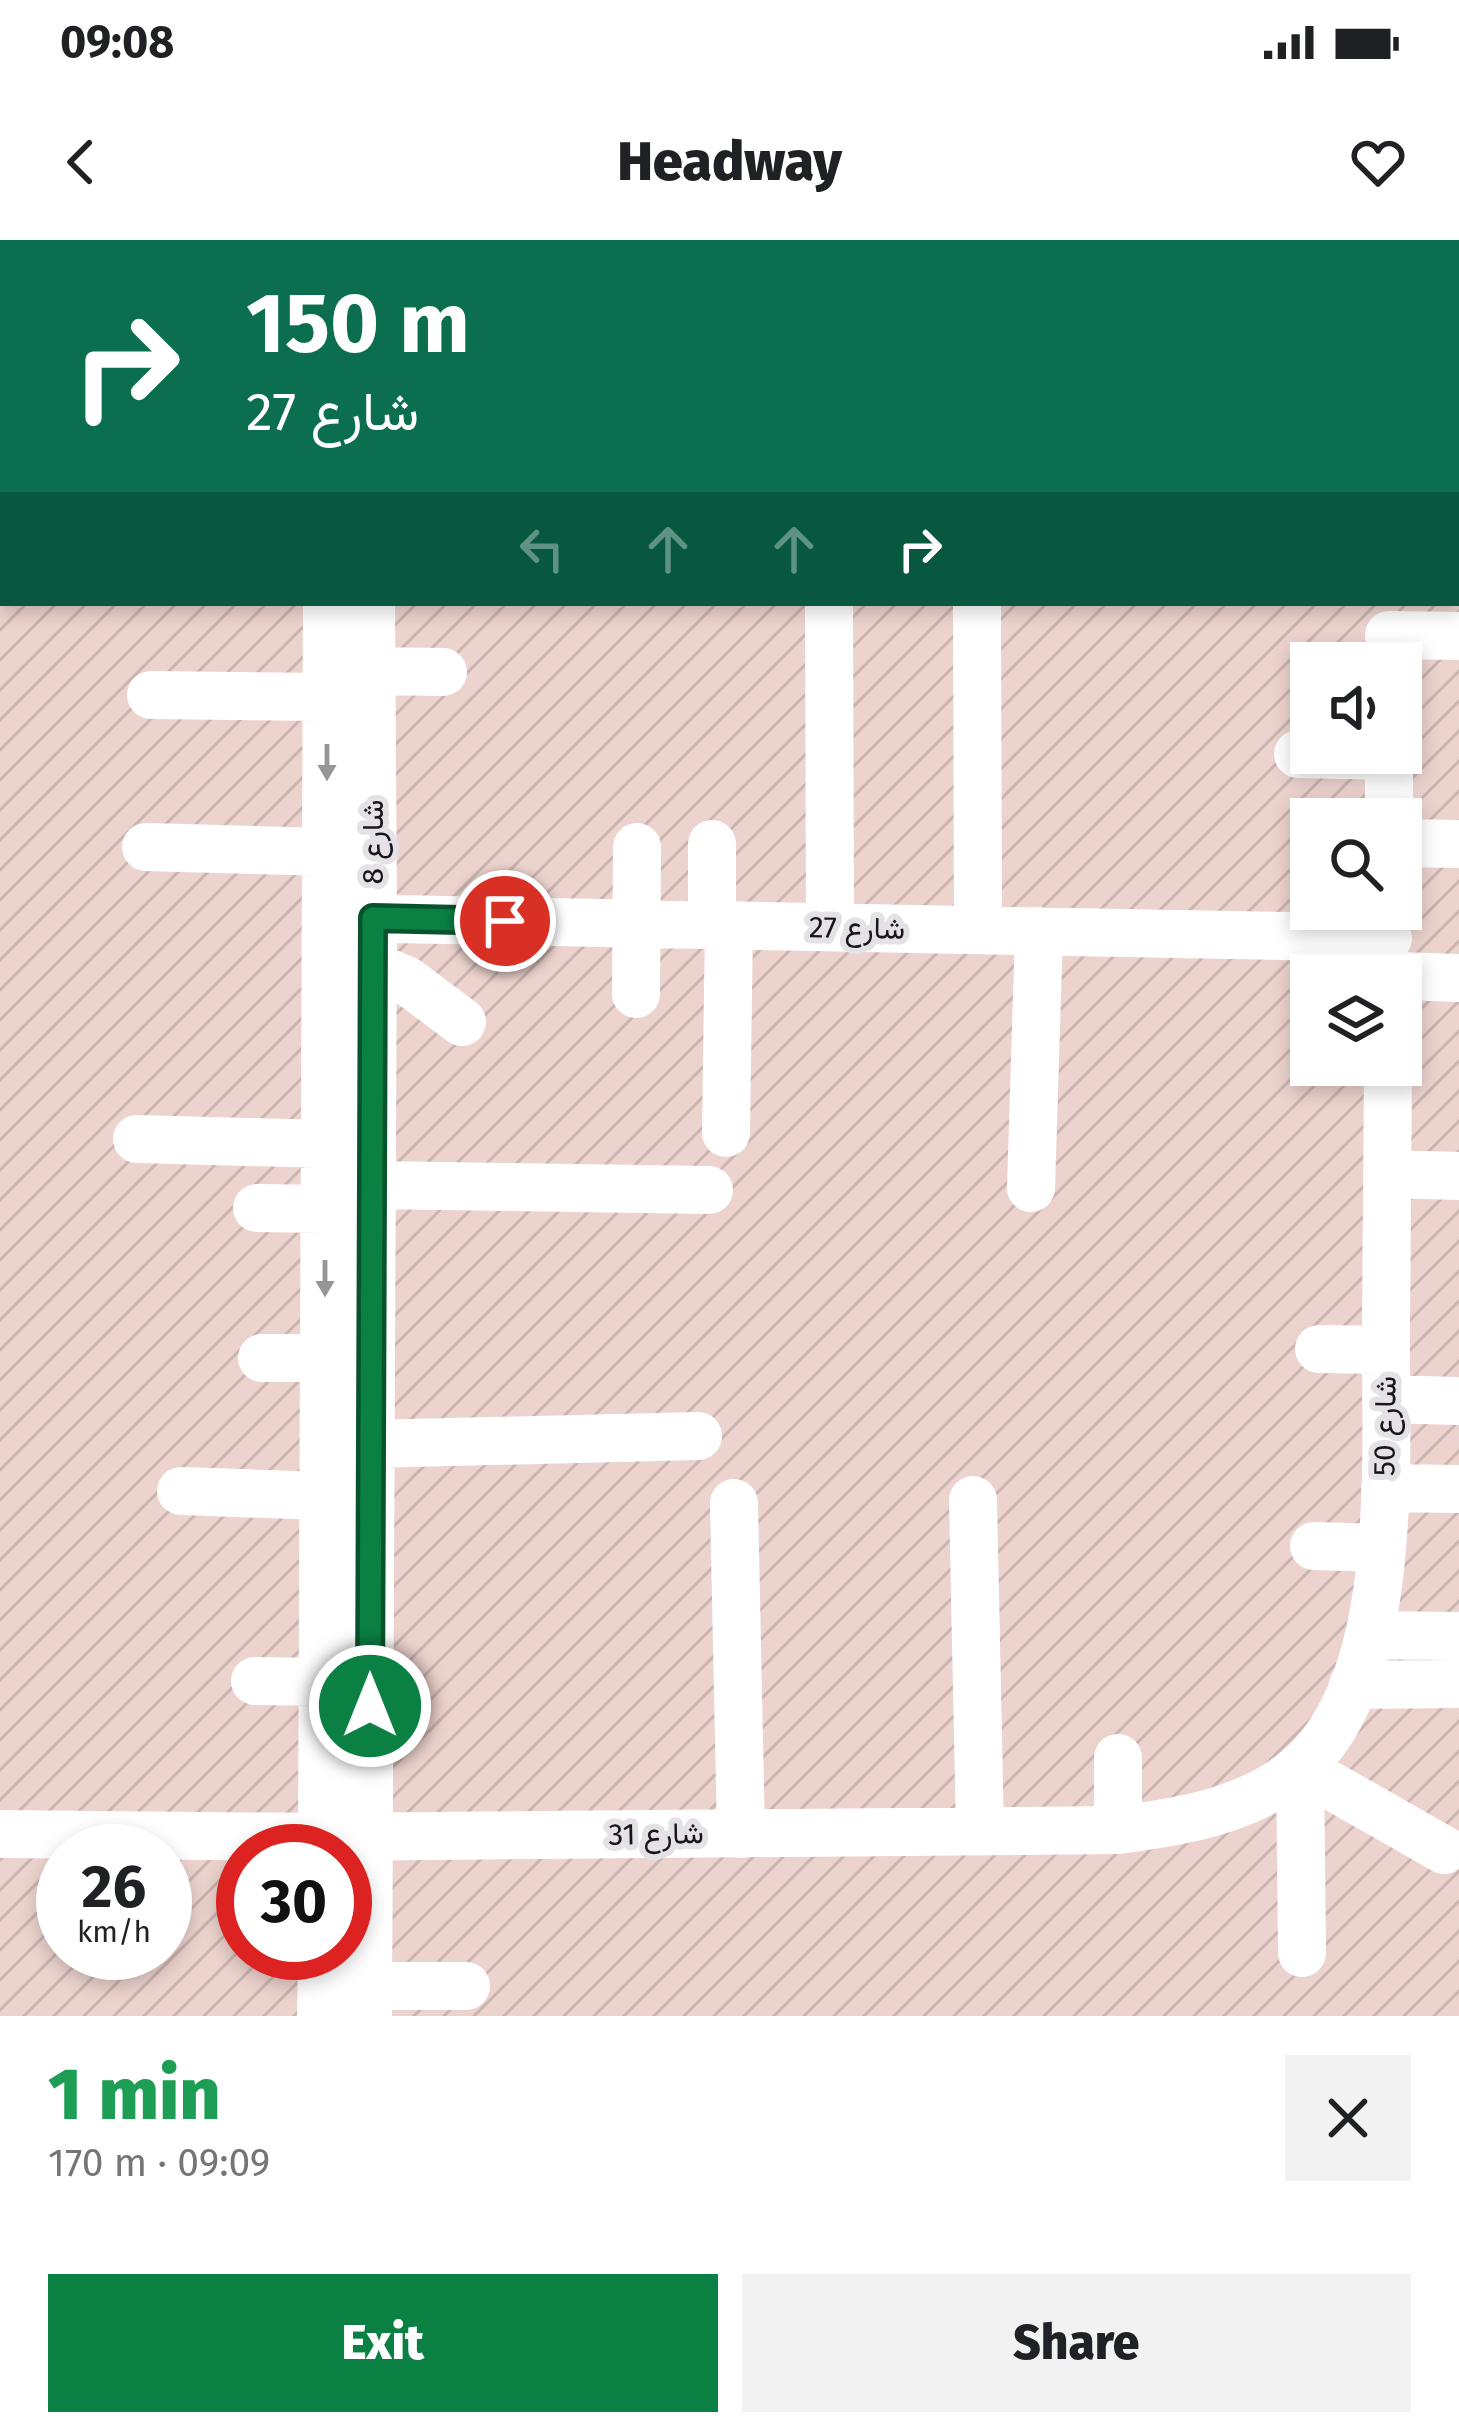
<!DOCTYPE html>
<meta charset="utf-8">
<style>
:root{--surface:#fff;--page:#f2f2f2;--text:#202124;--muted:#757577;--accent:#0b8043}
body{margin:0;font-family:"Fira Sans",Vazirmatn,sans-serif;background:var(--page);color:var(--text);height:100vh;display:flex;flex-direction:column;font-size:45px;white-space:nowrap}
*{box-sizing:border-box;margin:0}
p{font-size:39px;color:var(--muted)}
.icon{flex:none;width:66px;height:66px;fill:none;stroke:currentColor;stroke-width:2;stroke-linecap:round;stroke-linejoin:round}
.map{position:relative;height:1776px;overflow:hidden}
.drawer{display:flex;flex-direction:column;background:var(--surface);flex:1}
.drawer>*{flex:none}
.guide{position:absolute;left:0px;top:0px;width:1461px;height:366px;box-shadow:0 6px 18px #0003;background:#0b6e4f;color:#fff;overflow:hidden}
.controls{position:absolute;left:1290px;top:402px;display:grid;gap:24px}
.controls a{display:grid;place-items:center;width:132px;height:132px;border-radius:0px;background:var(--surface);box-shadow:0 6px 18px #0003;font-size:60px}
.speed{position:absolute;left:36px;top:1584px;display:flex;gap:24px;font-size:60px;font-weight:700;text-align:center}
.speed>*{display:grid;place-content:center;width:156px;height:156px;border-radius:50%;background:var(--surface);box-shadow:0 6px 18px #0003;line-height:1}
.speed small{font-size:30px;font-weight:400}
.speed .limit{border:18px solid #d22;background:#fff;color:#111}
.pin{position:absolute;display:grid;place-items:center;width:102px;height:102px;color:#fff;margin:-51px;border:6px solid #fff;border-radius:50%;box-shadow:0 3px 12px #0007}
.me{position:absolute;width:132px;margin:-66px;rotate:0deg;stroke-linejoin:round;filter:drop-shadow(0 0 9px #0008)}
.turn{display:flex;align-items:center;gap:42px;height:252px;padding:0 48px;font-size:54px}
.turn .icon{width:156px;height:156px;stroke-width:2.5}
.turn b{display:block;font-size:84px;line-height:102px}
.lanes{display:flex;align-items:center;height:114px;padding:0 48px;background:#0003;justify-content:center;gap:60px;direction:ltr}
.lanes .off{opacity:.35}
.round{display:grid;place-items:center;flex:none;width:126px;height:126px;border-radius:0px;background:var(--page)}
.headline{display:flex;align-items:center;justify-content:space-between;height:204px;padding:0 48px}
h1{font-size:72px;font-weight:800;line-height:90px;color:#1e9e55}
.button{display:flex;gap:24px;margin-top:auto;padding:24px 48px}
.button a{flex:1;height:138px;border-radius:0px;background:var(--accent);color:#fff;font-size:48px;font-weight:800;line-height:138px;text-align:center}
.button a+a{background:var(--page);color:var(--text)}
.status{display:flex;justify-content:space-between;align-items:center;height:84px;padding:0 60px;background:var(--surface);direction:ltr}
.status svg{height:33px;fill:currentColor}
header{display:flex;justify-content:space-between;align-items:center;height:156px;padding:0 48px;background:var(--surface);font-size:54px;font-weight:800}
.map>svg:first-child{display:block}
.industrial{fill:url(#industrial-furrows);fill-rule:evenodd}
.lines{fill:none;stroke-linecap:round;stroke-linejoin:round}
.minor{stroke:#fff;stroke-width:48}
.oneway{fill:#979697}
.route-casing{stroke:#07532c;stroke-width:30}
.route{stroke:#0b8043;stroke-width:21}
.labels{text-anchor:middle;stroke-width:12;stroke-linejoin:round;paint-order:stroke}
.street-label{font-size:30px;fill:#171618;stroke:#e4e2e7}
</style>
<div class="status"><b>09:08</b><svg viewBox="0 0 49 12"><path d="M0 12V9h3v3zM5 12V6h3v6zM10 12V3h3v9zM15 12V0h3v12zM26 1h20v11H26zM47 4h2v5h-2z"/></svg></div>
<header><svg class="icon" aria-label="back" viewBox="0 0 24 24"><path d="M15 5l-7 7 7 7"/></svg>Headway<svg class="icon" aria-label="heart" viewBox="0 0 24 24"><path d="M12 20l-8-8c-3-5 5-10 8-4 3-6 11-1 8 4z"/></svg></header>
<div class="map">
<svg width="1459" height="1776" viewBox="0 0 1459 1776">
<defs>
<pattern id="industrial-furrows" width="10" height="10" patternUnits="userSpaceOnUse" patternTransform="scale(3)"><rect width="10" height="10" fill="#edd3ce"/><path d="M-1 1l2-2M0 10L10 0M9 11l2-2" fill="none" stroke="#cab4b0"/></pattern>
</defs>
<rect width="100%" height="100%" fill="#e4e2e7"/>
<path class="industrial" d="M 0,0 L 1459,0 L 1459,1776 L 0,1776 ZM 3,3 L 1458,3 L 1458,363 L 3,363 ZM 1311,423 L 1401,423 L 1401,513 L 1311,513 ZM 1311,579 L 1401,579 L 1401,669 L 1311,669 ZM 1311,735 L 1401,735 L 1401,825 L 1311,825 ZM 63,1611 L 165,1611 L 165,1713 L 63,1713 ZM 243,1611 L 345,1611 L 345,1713 L 243,1713 Z"/>
<g class="lines">
<path class="minor" d="M 156,0 L 156,3
M 1021,0 L 1021,3
M 328,3 L 328,0
M 374,3 L 374,0
M 644,3 L 644,0
M 854,3 L 854,0
M 1392,3 L 1392,0
M 1458,192 L 1459,192
M 829,363 L 830,687
M 977,363 L 978,690
M 1389,395 L 1459,396
M 371,431 L 443,432
M 151,455 L 327,457
M 1298,514 L 1389,516
M 1389,579 L 1389,513
M 1401,603 L 1459,604
M 146,607 L 326,612
M 343,678 L 1388,698
M 712,685 L 712,604
M 373,726 L 406,740 L 462,782
M 1401,736 L 1459,738
M 636,754 L 637,607
M 726,893 L 729,685
M 137,899 L 326,904
M 1387,934 L 1459,936
M 372,945 L 709,950
M 1031,948 L 1039,691
M 257,968 L 325,969
M 1319,1109 L 1386,1110
M 262,1118 L 325,1118
M 1386,1159 L 1459,1161
M 371,1204 L 698,1196
M 1385,1248 L 1459,1249
M 181,1251 L 324,1256
M 973,1260 L 980,1591
M 734,1263 L 741,1594
M 1314,1306 L 1382,1308
M 1369,1395 L 1459,1396
M 255,1441 L 324,1442
M 1353,1445 L 1459,1444
M 1300,1528 L 1302,1713
M 1300,1528 L 1444,1610
M 1118,1590 L 1118,1518
M 0,1594 L 322,1597 L 1118,1590 C 1180,1582 1249,1571 1298,1529 C 1402,1442 1385,1214 1386,1091 C 1387,1002 1387,914 1388,825
M 322,1611 L 327,363
M 368,1746 L 466,1746
M 321,1776 L 322,1713
M 368,1776 L 373,678 L 371,363"/>
</g>
<defs><path id="oneway-solid" d="M-6-.8H1V-3.2L6.5 0L1 3.2V.8H-6Z" transform="scale(3)"/></defs>
<g class="oneway">
<use href="#oneway-solid" transform="translate(327 522) rotate(90)"/>
<use href="#oneway-solid" transform="translate(325 1038) rotate(90)"/>
</g>
<g class="lines">
<defs>
<path id="route" d="M 370,1466 L 373,678 L 505,681"/>
</defs>
<use href="#route" class="route-casing"/>
<use href="#route" class="route"/>
</g>
<g class="labels">
<g class="street-label">
<text transform="translate(373 602) rotate(-90)" y="10">شارع 8</text>
<text transform="translate(857 688) rotate(1)" y="10">شارع 27</text>
<text transform="translate(1385 1186) rotate(-89)" y="10">شارع 50</text>
<text transform="translate(656 1594) rotate(-1)" y="10">شارع 31</text>
</g>
</g>
</svg>
<div class="controls">
<a><svg class="icon" aria-label="sound" viewBox="0 0 24 24"><path d="M4 9h4l5-4v14l-5-4H4zM17 9q2 3 0 6"/></svg></a>
<a><svg class="icon" aria-label="search" viewBox="0 0 24 24"><circle cx="10" cy="10" r="6"/><path d="M15 15l6 6"/></svg></a>
<a><svg class="icon" aria-label="layers" viewBox="0 0 24 24"><path d="M12 4l9 5-9 5-9-5zM3 14l9 5 9-5"/></svg></a>
</div>
<div class="speed"><div>26<small>km/h</small></div><div class="limit">30</div></div>
<div class="pin" style="left:505px;top:681px;background:#d93025"><svg class="icon" aria-label="arrive" viewBox="0 0 24 24"><path d="M6 21V4h12l-3 4 3 4H6"/></svg></div>
<svg class="me" style="left:370px;top:1466px" viewBox="-20 -20 40 40"><circle r="17" fill="#0b8043" stroke="#fff" stroke-width="3"/><path d="M0-11L8 9 0 5-8 9z" fill="#fff"/></svg>
<div class="guide">
<div class="turn"><svg class="icon" aria-label="right" viewBox="0 0 24 24"><path d="M7 20v-9h11M14 6l5 5-5 5"/></svg><div><b>150 m</b>شارع 27</div></div>
<div class="lanes"><svg class="icon off" aria-label="left" viewBox="0 0 24 24"><path d="M17 20v-9H6M10 6l-5 5 5 5"/></svg><svg class="icon off" aria-label="ahead" viewBox="0 0 24 24"><path d="M12 20V5M6 11l6-6 6 6"/></svg><svg class="icon off" aria-label="ahead" viewBox="0 0 24 24"><path d="M12 20V5M6 11l6-6 6 6"/></svg><svg class="icon" aria-label="right" viewBox="0 0 24 24"><path d="M7 20v-9h11M14 6l5 5-5 5"/></svg></div>
</div>
</div>
<section class="drawer">
<div class="headline"><div><h1>1 min</h1><p>170 m · 09:09</p></div><a class="round"><svg class="icon" aria-label="close" viewBox="0 0 24 24"><path d="M6 6l12 12M18 6L6 18"/></svg></a></div>
<div class="button"><a>Exit</a><a>Share</a></div>
</section>
